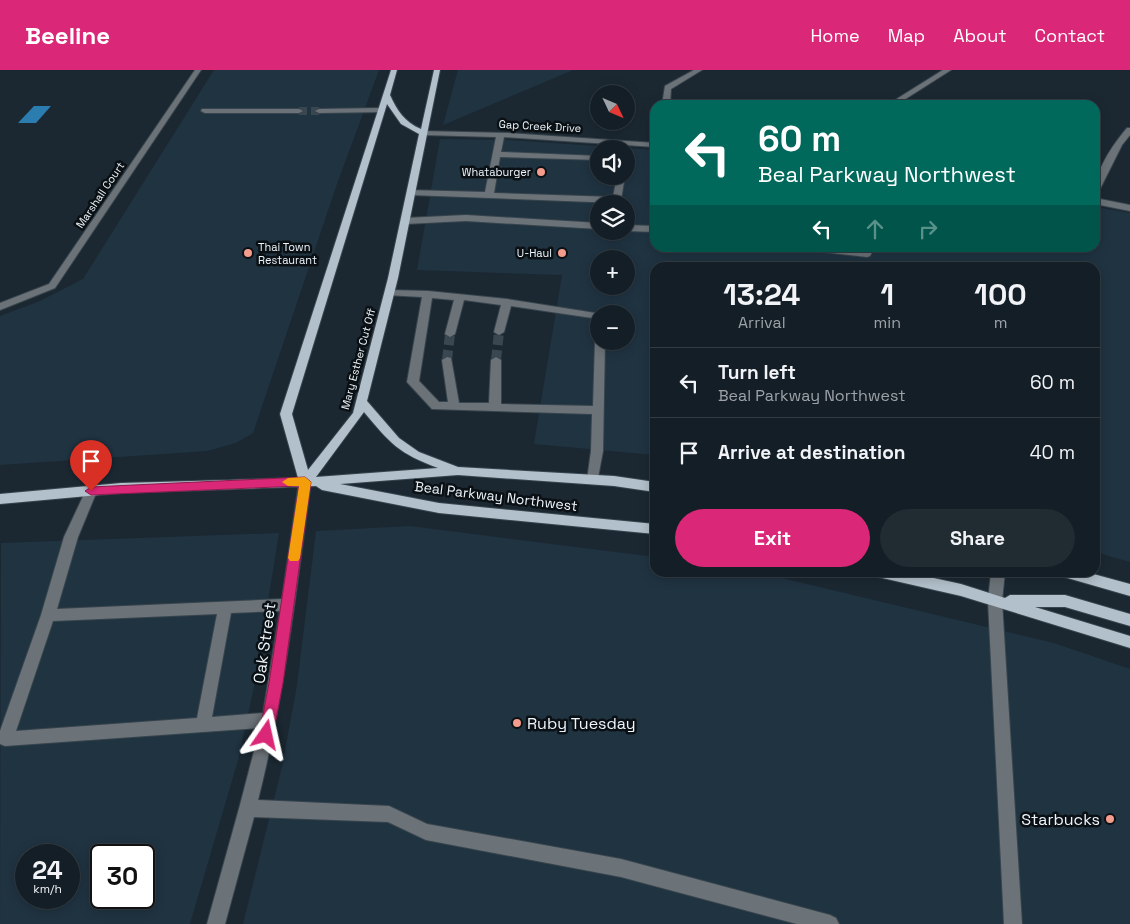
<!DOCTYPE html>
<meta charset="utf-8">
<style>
:root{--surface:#141e26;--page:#212b32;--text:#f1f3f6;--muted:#9da2a7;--line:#333c43;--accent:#db2777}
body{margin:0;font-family:"Space Grotesk",sans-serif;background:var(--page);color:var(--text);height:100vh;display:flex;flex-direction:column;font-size:19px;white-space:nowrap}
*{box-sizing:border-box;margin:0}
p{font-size:16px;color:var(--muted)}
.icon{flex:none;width:28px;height:28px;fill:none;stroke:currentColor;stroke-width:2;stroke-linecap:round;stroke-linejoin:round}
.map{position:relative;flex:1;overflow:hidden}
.sheet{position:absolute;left:650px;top:192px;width:450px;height:315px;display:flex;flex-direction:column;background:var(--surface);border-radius:15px;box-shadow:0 2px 12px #0003,0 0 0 1px var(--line)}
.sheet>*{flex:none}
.hud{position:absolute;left:650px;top:30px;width:450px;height:152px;border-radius:15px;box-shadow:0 2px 12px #0003,0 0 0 1px var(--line);background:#00695c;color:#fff;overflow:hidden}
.needle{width:32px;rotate:134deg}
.controls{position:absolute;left:590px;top:15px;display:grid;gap:10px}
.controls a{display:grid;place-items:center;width:45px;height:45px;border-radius:50%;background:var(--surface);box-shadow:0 2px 12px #0003,0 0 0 1px var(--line);font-size:25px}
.speed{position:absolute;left:15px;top:774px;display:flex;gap:10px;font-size:25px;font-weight:700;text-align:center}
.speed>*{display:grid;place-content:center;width:65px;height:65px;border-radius:50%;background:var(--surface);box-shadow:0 2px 12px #0003,0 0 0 1px var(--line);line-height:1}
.speed small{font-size:12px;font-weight:400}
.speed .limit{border:2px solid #111;border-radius:8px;background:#fff;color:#111}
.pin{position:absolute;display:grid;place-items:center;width:42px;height:42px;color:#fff;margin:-51px -21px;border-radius:50% 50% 50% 0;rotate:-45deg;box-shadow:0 0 5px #0007}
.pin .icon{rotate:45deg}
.me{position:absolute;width:55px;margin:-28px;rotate:11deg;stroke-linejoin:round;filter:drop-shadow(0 0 4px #0008)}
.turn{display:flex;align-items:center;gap:18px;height:105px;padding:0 25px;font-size:22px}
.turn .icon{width:65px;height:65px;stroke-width:2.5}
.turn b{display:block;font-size:35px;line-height:42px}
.lanes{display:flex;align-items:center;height:48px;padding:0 25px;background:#0003;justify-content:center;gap:25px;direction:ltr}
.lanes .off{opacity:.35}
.eta{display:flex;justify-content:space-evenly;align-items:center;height:85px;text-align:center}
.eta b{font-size:30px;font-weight:800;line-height:35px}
.button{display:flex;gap:10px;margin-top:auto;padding:10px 25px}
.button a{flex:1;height:58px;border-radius:30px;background:var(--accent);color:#fff;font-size:20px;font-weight:800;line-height:58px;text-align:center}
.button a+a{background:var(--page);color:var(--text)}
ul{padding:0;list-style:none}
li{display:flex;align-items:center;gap:15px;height:70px;padding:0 25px;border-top:1px solid var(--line)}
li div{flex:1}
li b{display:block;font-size:19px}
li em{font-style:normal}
header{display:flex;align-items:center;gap:30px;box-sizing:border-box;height:70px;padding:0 25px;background:var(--accent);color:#fff}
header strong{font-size:24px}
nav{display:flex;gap:28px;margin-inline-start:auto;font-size:18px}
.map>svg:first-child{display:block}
.built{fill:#203341;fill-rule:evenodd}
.water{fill:#2b7db0}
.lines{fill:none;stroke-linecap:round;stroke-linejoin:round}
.minor-tunnel-far1{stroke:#3a4750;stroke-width:8;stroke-dasharray:8 4;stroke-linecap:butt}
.minor-tunnel{stroke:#3a4750;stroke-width:10;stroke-dasharray:10 5;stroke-linecap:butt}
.minor-casing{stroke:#38454e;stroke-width:2}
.major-casing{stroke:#38454e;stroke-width:2}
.minor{fill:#6c7378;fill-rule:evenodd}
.major{fill:#b2c0cb;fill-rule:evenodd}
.route{fill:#db2777;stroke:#8e194d}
.slow{fill:#f59e0b}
.poi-dot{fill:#f59d8d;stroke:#0a1014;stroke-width:2}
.labels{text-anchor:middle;stroke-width:5;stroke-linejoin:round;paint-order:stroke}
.far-street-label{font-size:11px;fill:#edf6fc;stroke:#0a1014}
.far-poi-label{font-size:11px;fill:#edf6fc;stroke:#0a1014;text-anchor:end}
.street-label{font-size:14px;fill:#edf6fc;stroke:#0a1014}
.near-street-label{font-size:16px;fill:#edf6fc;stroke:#0a1014}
.near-poi-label{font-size:16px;fill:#edf6fc;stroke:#0a1014;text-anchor:start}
</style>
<header>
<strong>Beeline</strong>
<nav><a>Home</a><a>Map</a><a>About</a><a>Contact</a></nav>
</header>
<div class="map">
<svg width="1130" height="854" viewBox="0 0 1130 854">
<rect width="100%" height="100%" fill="#1b2832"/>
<path class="built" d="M 214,0 L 379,0 L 337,114 L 253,363 L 236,373 L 207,381 L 0,395 L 0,246 L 40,231 L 83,209 Z
M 458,0 L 573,0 L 443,55 Z
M 440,69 L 508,70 L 655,80 L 655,178 L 1095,178 L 1095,137 L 1130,143 L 1130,492 L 1095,482 L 1095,198 L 655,198 L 655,385 L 534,374 L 562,205 L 417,200 ZM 599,79 L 626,79 L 626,106 L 599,106 ZM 599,134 L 626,134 L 626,161 L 599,161 ZM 599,189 L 626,189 L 626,216 L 599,216 ZM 599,244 L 626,244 L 626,271 L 599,271 Z
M 410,456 L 655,487 L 655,502 L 761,503 L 1054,573 L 1130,599 L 1130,854 L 243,854 L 282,697 L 297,615 L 316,461 Z
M 279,463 L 255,612 L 238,690 L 190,854 L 0,854 L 1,473 ZM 26,785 L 69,785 L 69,828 L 26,828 ZM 101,785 L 144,785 L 144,828 L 101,828 Z"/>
<path class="water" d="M 34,36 L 51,36 L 36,53 L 18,53 Z"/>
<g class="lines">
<path class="minor-tunnel-far1" d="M 299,41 L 319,41"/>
<path class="minor-tunnel" d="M 447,290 L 450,264
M 496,290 L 499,262"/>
<defs>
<path id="minor" d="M 195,0 L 201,0 L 55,218 L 0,240 L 0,233 L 49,214 Z
M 694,0 L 702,0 L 671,19 L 670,35 L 662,35 L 665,16 Z
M 943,0 L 951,0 L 896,35 L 887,35 Z
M 381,38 L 385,40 L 384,42 L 319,43 L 315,41 L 319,39 Z
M 202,39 L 299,39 L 303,41 L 299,43 L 205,43 L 201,41 Z
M 1127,58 L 1130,58 L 1130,65 L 1122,75 L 1099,121 L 1095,124 C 1095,100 1112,76 1127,58 Z
M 420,61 L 508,63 L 655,73 L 655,77 L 504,67 L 501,82 L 599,86 L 599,90 L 500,87 L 494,123 L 613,127 L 617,106 L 625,106 L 621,130 L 617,133 L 411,125 L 407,122 L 408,120 L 485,122 L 496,67 L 423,65 L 419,63 Z
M 1095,128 L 1130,135 L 1130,141 L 1095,134 Z
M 466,145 L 599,153 L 599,159 L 466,151 L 405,154 L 401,151 L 405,148 Z
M 626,155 L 655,156 L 655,162 L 626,161 Z
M 809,178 L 834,178 L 863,181 L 865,178 L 874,178 L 870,186 L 867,187 L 814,181 Z
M 389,220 L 428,221 L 507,229 L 602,244 L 599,244 L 599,249 L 511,236 L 504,262 L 499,265 L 494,262 L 501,235 L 464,230 L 455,264 L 450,267 L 445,264 L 454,230 L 432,228 L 419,311 L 439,332 L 448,332 L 442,290 L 447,287 L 451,288 L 459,333 L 489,333 L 491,290 L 496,287 L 501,290 L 501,334 L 593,336 L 595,271 L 599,268 L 599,271 L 605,271 L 603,381 L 597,413 L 589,413 L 587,410 L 591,381 L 592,344 L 432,339 L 407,312 L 422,227 L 386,225 L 386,221 Z
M 305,407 L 309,409 L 311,412 C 296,520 285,623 258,730 L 389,736 L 427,754 L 621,789 L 830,845 L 836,848 L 839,854 L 797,854 L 621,807 L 426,770 L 388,752 L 254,747 L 225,854 L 207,854 L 240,735 L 260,658 L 5,676 L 0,674 L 0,661 L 41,545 L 64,467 L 87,418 L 95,418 L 97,421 L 78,467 L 57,539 L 282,529 L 299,412 L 301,409 ZM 280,541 L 263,643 L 212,647 L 231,543 ZM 217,544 L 197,648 L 16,661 L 53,551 Z
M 991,502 L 1005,502 L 1002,531 L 1022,854 L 1004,854 L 988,531 Z"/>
<path id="major" d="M 391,0 L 397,0 L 390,25 C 397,40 404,52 421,59 L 434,0 L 440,0 L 398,208 L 367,331 L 399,368 L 419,382 L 458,397 L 614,406 L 655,412 L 655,422 L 614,416 L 458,405 L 340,414 L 439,433 L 655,454 L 655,464 L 439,443 L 322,420 L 316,416 L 121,423 L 0,434 L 0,424 L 121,413 L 298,408 L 280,344 ZM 387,34 L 401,54 L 419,64 L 388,208 L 353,343 L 308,400 L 292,344 ZM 364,342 C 391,374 398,383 438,398 L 316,407 Z
M 872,502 L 906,502 L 961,514 L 1005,528 L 1010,525 L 1065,525 L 1130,544 L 1130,556 L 1065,537 L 1035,537 L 1130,566 L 1130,578 L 961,526 L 878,507 L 873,506 Z
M 1058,502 L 1086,502 L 1130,514 L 1130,526 L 1064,507 L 1059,506 Z"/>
</defs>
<use href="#minor" class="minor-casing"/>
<use href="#major" class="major-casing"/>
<use href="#minor" class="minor"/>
<use href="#major" class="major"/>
</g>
<path class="route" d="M 305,407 L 311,412 L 283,613 L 273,665 L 271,669 L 266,671 L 261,669 L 259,665 L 269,613 L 299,416 L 91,425 L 85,421 L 91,417 Z"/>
<path class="slow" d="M 305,407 L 311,412 L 300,488 L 298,491 L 290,491 L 288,488 L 299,416 L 288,416 L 282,412 L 288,408 Z"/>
<g class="poi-dot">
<circle cx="541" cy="102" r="5"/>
<circle cx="248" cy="183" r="5"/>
<circle cx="562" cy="183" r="5"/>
<circle cx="517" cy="653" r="5"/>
<circle cx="1110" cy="749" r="5"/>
</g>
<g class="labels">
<g class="far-street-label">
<text transform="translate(540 56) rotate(3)" y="4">Gap Creek Drive</text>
<text transform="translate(100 125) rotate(-56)" y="4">Marshall Court</text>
<text transform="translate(358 289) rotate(-75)" y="4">Mary Esther Cut Off</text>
</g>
<g class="far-poi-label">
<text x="531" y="106">Whataburger</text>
<text x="258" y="181" text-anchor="start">Thai Town<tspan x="258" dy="13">Restaurant</tspan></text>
<text x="552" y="187">U-Haul</text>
</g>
<g class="street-label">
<text transform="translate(496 426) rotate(7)" y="5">Beal Parkway Northwest</text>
</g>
<g class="near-street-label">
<text transform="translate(264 573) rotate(-82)" y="6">Oak Street</text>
</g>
<g class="near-poi-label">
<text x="527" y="659">Ruby Tuesday</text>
<text x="1100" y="755" text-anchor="end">Starbucks</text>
</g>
</g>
</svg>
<div class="controls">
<a><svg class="needle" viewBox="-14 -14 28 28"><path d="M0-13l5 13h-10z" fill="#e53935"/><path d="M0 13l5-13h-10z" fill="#9da2a7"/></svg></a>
<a><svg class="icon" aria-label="sound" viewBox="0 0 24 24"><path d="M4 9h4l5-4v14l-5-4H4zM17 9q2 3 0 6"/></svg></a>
<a><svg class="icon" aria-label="layers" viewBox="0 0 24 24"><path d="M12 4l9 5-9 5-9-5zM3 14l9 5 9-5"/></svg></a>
<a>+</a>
<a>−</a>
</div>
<div class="speed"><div>24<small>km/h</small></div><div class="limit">30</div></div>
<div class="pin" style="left:91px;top:421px;background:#d93025"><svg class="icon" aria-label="arrive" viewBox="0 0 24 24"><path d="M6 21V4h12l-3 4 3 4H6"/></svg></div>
<svg class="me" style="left:266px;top:665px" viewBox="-20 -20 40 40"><path d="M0-17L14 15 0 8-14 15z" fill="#db2777" stroke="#fff" stroke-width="4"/></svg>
<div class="hud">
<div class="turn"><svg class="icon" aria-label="left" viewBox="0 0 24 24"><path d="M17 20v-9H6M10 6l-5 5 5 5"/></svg><div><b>60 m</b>Beal Parkway Northwest</div></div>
<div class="lanes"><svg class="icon" aria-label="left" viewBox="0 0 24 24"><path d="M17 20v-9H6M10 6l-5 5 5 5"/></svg><svg class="icon off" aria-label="ahead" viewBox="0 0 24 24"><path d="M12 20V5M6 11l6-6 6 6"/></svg><svg class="icon off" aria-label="right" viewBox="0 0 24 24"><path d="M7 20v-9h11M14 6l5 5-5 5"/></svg></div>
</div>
<section class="sheet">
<div class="eta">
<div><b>13:24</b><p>Arrival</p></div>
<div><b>1</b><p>min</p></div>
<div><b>100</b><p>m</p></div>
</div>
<ul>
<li><svg class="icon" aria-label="left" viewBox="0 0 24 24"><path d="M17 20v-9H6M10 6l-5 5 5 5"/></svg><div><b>Turn left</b><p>Beal Parkway Northwest</p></div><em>60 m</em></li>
<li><svg class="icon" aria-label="arrive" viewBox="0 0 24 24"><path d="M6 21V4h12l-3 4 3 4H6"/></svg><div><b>Arrive at destination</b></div><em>40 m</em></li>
</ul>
<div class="button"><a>Exit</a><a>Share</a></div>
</section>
</div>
